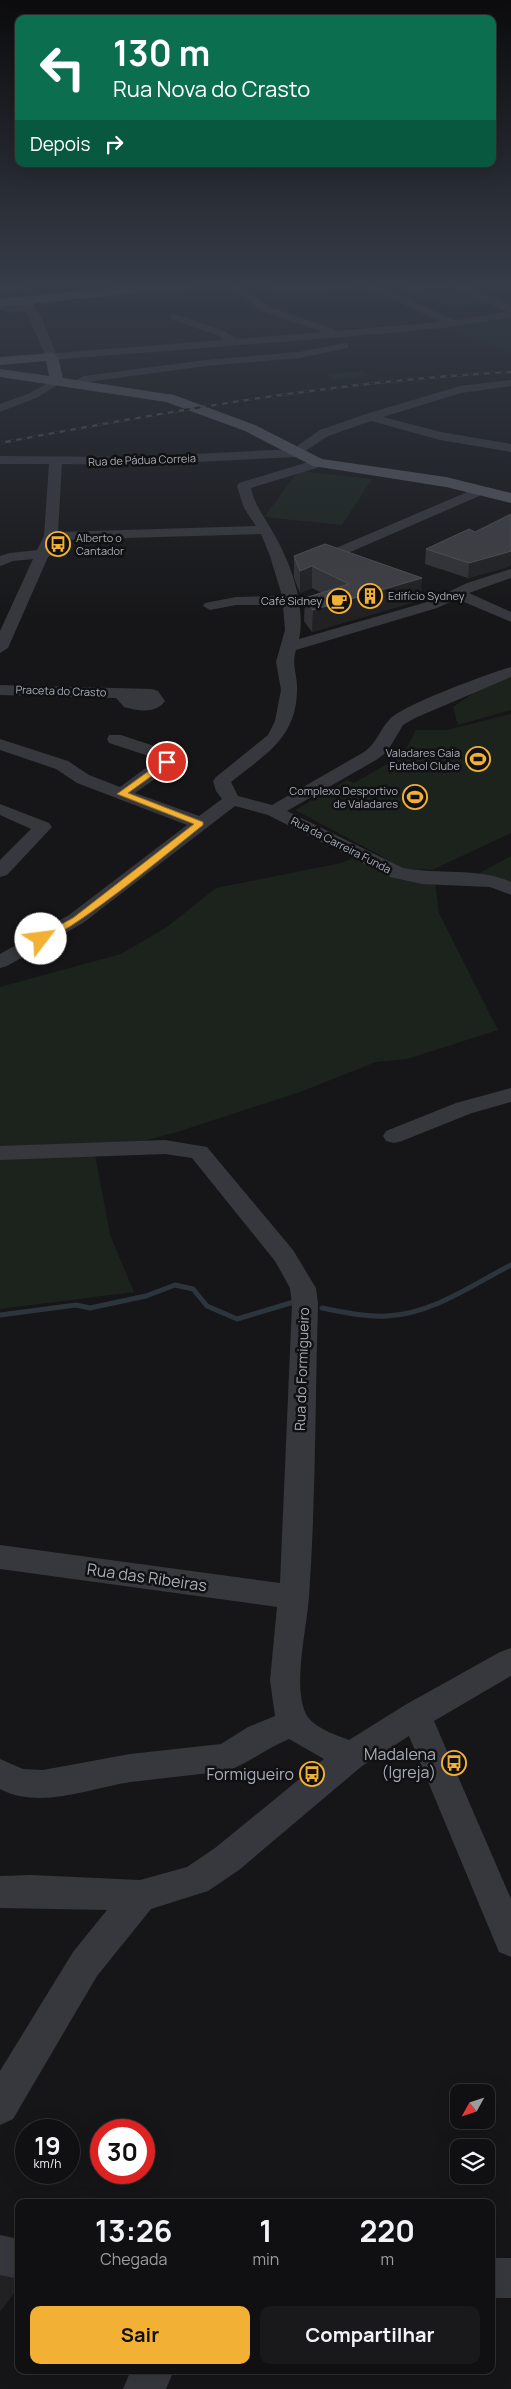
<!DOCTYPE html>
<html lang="pt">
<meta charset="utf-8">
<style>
:root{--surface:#101012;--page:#19191b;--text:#f1f3f6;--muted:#9c9d9f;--line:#303032;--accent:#f2b134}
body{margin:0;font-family:Manrope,sans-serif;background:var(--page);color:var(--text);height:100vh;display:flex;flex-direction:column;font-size:19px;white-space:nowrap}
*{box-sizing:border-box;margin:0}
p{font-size:16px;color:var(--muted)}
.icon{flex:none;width:28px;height:28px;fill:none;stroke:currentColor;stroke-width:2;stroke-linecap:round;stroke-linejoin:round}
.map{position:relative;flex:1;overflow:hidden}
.drawer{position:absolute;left:15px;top:2199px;width:480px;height:175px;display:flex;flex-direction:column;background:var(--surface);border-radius:10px;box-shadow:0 5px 20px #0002,0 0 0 1px var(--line)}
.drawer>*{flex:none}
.hud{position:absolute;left:15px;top:15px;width:481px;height:152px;border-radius:10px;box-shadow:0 5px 20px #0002,0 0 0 1px var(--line);background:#0b6e4f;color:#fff;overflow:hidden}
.needle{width:32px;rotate:230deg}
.controls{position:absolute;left:450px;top:2084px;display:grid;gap:10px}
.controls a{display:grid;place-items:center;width:45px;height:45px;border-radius:10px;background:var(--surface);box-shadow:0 5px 20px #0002,0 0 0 1px var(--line);font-size:25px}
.speed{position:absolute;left:15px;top:2119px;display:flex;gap:10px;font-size:25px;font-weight:700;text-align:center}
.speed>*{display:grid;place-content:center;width:65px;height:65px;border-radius:50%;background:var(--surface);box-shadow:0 5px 20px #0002,0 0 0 1px var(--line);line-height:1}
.speed small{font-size:12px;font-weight:400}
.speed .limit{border:8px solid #d22;background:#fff;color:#111}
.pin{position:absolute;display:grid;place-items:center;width:42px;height:42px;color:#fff;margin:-21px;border:2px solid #fff;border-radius:50%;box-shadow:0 1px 5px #0007}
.me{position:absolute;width:55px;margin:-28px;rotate:60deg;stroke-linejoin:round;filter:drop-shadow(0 0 4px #0008)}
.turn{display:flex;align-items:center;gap:18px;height:105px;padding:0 15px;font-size:22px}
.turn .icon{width:65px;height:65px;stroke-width:2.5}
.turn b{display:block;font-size:35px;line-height:42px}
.then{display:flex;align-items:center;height:48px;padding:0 15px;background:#0003;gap:10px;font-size:19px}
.eta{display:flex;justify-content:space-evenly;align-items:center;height:85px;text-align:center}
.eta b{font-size:30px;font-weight:700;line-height:35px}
.action{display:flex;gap:10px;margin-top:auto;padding:10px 15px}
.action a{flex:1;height:58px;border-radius:10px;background:var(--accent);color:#111;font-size:20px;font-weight:700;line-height:58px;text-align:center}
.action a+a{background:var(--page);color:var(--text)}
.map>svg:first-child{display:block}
.built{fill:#222225}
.green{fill:#1c231d}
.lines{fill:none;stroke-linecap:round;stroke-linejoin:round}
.stream{stroke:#2c353c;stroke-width:5}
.minor{fill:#37383d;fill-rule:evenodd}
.major{fill:#53555c;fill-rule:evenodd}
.highway{fill:#63666e;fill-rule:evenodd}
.rail-casing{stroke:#4a4c52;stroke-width:2.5}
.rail{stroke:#111113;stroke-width:2;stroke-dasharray:5.5;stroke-linecap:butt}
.wall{fill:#323236}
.shaded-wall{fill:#212124}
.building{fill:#3f3f44;stroke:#4f5156}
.route{fill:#f2b134;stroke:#9d7322}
.labels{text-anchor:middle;stroke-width:5;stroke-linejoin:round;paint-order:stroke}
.far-street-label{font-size:11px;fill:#a8adb8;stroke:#111113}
.far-poi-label{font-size:11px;fill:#a8adb8;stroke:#111113;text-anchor:end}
.street-label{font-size:14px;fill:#a8adb8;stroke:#111113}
.near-street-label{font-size:16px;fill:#a8adb8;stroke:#111113}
.near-poi-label{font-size:16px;fill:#a8adb8;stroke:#111113;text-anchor:end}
</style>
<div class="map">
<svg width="511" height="2389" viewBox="0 0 511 2389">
<rect width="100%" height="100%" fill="#161618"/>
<path class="built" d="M 446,284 L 489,303 L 453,309 L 403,286 Z
M 181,286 L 185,291 L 177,295 L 122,301 L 113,293 Z
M 0,2266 L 19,2271 L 19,2287 L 0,2312 Z"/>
<path class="green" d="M 511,317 L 511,352 L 447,330 L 448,330 Z
M 363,371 L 370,376 L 335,380 L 328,374 Z
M 298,471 L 372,479 L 342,525 L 264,517 Z
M 511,677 L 511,710 L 458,725 L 453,707 L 476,691 Z
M 511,714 L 511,833 L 432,870 L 416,868 L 434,874 L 439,913 L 498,1030 L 407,1059 L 376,1062 L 300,1092 L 177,1132 L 95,1154 L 110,1235 L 134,1292 L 0,1309 L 0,987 L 121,954 L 167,927 L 216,888 L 341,863 L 365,853 L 389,860 L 295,810 L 347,780 L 354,783 L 403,755 L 416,730 L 447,730 Z
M 511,856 L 511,885 L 476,875 Z"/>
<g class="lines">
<path class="stream" d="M 322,1308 C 343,1312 365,1317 387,1316 C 432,1314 472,1285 511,1265
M 0,1315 L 76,1305 L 90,1308 L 146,1296 L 175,1285 L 193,1289 L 207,1306 L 237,1319 L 294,1302"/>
<path class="minor" d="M 14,284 L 37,284 L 0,293 L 0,287 Z
M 225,284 L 237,284 L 270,307 L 334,329 L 335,331 L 441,322 L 359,284 L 373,284 L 455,320 L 506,312 L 449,284 L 463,284 L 511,306 L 511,317 L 452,327 L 391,333 L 52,360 L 46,357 L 26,311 L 9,313 L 0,310 L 0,304 C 16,308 18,307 30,298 L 38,298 L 39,300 L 33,306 L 41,317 L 56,353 L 224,340 L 217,335 L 170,319 L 170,315 L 174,314 L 225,331 L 237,339 L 323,332 L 262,311 Z
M 302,284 L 358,284 L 353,287 L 277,292 L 272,289 L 277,286 Z
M 344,343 L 348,344 L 348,348 L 299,358 L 206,366 L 87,382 L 76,386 L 70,383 L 84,376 L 206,360 L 299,352 Z
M 57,378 L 61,379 L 61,383 L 36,398 L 0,412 L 0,404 L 28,394 Z
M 511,380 L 511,386 L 461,393 L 383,417 L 441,432 L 511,444 L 511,452 L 440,440 L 371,421 L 328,436 L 296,457 L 136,465 L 62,464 L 58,532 L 256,526 L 244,508 L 237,486 L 239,483 L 318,459 L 323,460 L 324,463 L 323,466 L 251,488 C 255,507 266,519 275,536 C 291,564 306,606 299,639 L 427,602 L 467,583 L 511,569 L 511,578 L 469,593 L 511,612 L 511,622 L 457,599 L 437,608 L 296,650 C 291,666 298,675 297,691 C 296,739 264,755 231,782 L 238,796 L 272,805 L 364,752 C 378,742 379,730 390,719 C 403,705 490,673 511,667 L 511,677 L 415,718 L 403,725 L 387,752 L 376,760 L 287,811 L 403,868 C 438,875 478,867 511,882 L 511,895 L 490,887 L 422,884 L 390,877 L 268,815 L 235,806 L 83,923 L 7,966 L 0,968 L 0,954 L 69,915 L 187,825 L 77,783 L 56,769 L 0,750 L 0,739 L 68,761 L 89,775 L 120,787 L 158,759 L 109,743 L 107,739 L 109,735 L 121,735 L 172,752 L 176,762 L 173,766 L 135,793 L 199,816 L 222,799 L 216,791 L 213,781 L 216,777 L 268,735 L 275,721 L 281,690 L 276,662 L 285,630 L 283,605 L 236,605 L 210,610 L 203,606 L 205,603 L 236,597 L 282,596 L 270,556 L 261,534 L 56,540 L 51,552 L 52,554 L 48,557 L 8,648 L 0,653 L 0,631 L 33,559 L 13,561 L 0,566 L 0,556 L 10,553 L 37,550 L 44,536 L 49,464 L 0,464 L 0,456 L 136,457 L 293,449 L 320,430 L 366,414 L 460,386 Z
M 479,487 L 486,491 L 484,494 L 318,566 L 313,567 L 306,563 L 308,560 Z
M 0,685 L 152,689 L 158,691 L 165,701 C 156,714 138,711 124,707 L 116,698 L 0,695 ZM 134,698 L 147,699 L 148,699 Z
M 0,804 L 49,823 L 52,827 L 7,875 L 0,877 L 0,860 L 31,829 L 0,815 Z
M 511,1088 L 511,1102 L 472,1113 L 402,1141 L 394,1143 L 386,1141 L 383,1136 L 386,1131 L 456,1103 Z
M 165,1140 L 207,1147 L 293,1250 L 316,1288 L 318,1304 C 315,1401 316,1499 309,1596 C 307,1629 293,1681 305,1712 C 311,1727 336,1735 349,1740 L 405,1705 L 500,1652 L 511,1648 L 511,1676 L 434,1721 L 511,1899 L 511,1957 L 499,1952 L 409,1736 L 362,1766 L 239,1870 L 208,1891 L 151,1909 L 97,1976 L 13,2119 L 0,2125 L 0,2071 L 73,1952 L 107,1910 L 0,1908 L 0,1876 L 31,1875 L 140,1880 L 187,1867 L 215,1848 L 324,1759 L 289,1739 C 267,1748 249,1763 227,1771 C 195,1775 163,1778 131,1782 C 90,1788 40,1810 0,1789 L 0,1759 L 23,1769 L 43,1770 L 130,1754 L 221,1744 L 248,1727 L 275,1716 L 270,1680 L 277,1607 L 0,1569 L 0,1545 L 280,1583 L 292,1304 L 290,1288 L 275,1261 L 192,1158 L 165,1154 L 0,1160 L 0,1146 Z
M 0,2235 L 19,2239 L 19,2279 L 0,2275 Z
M 491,2258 L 511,2258 L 511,2298 L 491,2298 Z
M 131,2370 L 174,2370 L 166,2389 L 123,2389 Z"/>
<path class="major" d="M 52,353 L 58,357 L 63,378 L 174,395 L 255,425 L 322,459 L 446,477 L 511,493 L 511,503 L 446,487 L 313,466 L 245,431 L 166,402 L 0,377 L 0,369 L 49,376 L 46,361 L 0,365 L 0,357 Z"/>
<path class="highway" d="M 148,284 L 191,284 L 185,288 L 0,307 L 0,299 Z"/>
<defs>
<path id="rail" d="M 0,443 C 170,411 338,381 511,372"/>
</defs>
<use href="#rail" class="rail-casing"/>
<use href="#rail" class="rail"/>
</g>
<path class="wall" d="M 426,549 L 507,567 L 468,578 L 425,564 Z
M 294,556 L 421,600 L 312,632 L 304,621 L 305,598 L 322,593 L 312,588 L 300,593 L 294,578 Z"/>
<path class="shaded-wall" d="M 511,551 L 511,565 L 507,567 L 468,578 L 469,563 Z
M 312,566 L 312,588 L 300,593 L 300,571 Z
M 422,578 L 421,600 L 312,632 L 313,610 Z"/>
<path class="building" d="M 511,514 L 511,551 L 508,552 L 469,563 L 426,549 L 469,529 L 475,532 Z
M 325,544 L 422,578 L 313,610 L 305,598 L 349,584 L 312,566 L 300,571 L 294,556 Z"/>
<linearGradient id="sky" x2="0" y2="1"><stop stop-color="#0c0c0d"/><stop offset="0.46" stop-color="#363c48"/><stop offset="1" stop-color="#363c48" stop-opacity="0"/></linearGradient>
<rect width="511" height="619" fill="url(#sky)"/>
<path class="route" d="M 164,760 L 171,762 L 128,793 L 203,822 L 203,825 C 180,843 58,945 38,941 L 38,937 L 73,918 L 194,824 L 117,794 Z"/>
<defs>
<symbol id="bus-ring" viewBox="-11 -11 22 22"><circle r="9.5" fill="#111113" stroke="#f2b134" stroke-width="1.5"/><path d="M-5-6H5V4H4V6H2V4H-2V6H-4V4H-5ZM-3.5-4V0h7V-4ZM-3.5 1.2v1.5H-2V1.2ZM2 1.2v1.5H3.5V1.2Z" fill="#f2b134"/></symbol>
<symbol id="building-ring" viewBox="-11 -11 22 22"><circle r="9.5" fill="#111113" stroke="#f2b134" stroke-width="1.5"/><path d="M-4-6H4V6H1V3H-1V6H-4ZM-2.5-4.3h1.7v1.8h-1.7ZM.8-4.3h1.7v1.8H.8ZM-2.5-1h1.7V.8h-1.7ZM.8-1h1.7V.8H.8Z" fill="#f2b134"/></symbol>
<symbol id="cafe-ring" viewBox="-11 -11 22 22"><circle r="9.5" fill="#111113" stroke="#f2b134" stroke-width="1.5"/><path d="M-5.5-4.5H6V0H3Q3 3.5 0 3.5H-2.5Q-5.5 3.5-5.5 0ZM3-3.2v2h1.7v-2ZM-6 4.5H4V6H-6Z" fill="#f2b134"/></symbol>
<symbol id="stadium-ring" viewBox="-11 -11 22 22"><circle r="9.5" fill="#111113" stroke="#f2b134" stroke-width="1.5"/><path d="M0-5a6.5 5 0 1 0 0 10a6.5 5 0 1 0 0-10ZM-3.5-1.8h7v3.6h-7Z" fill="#f2b134"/></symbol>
</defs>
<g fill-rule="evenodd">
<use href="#bus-ring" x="44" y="530" width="28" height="28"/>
<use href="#building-ring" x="356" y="582" width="28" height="28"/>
<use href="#cafe-ring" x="325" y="587" width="28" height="28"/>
<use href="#stadium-ring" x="464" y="745" width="28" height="28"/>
<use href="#stadium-ring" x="401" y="783" width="28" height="28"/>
<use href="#bus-ring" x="440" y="1749" width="28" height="28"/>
<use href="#bus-ring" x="298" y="1760" width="28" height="28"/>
</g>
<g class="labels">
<g class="far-street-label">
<text transform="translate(142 460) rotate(-2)" y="4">Rua de Pádua Correia</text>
<text transform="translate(61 691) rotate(2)" y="4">Praceta do Crasto</text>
<text transform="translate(341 845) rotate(27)" y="4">Rua da Carreira Funda</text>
</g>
<g class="far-poi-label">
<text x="76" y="542" text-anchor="start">Alberto o<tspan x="76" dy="13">Cantador</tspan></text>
<text x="388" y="600" text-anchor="start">Edifício Sydney</text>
<text x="322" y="605">Café Sidney</text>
<text x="460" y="757">Valadares Gaia<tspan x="460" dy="13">Futebol Clube</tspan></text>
<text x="398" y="795">Complexo Desportivo<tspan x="398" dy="13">de Valadares</tspan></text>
</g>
<g class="street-label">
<text transform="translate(302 1369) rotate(-88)" y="5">Rua do Formigueiro</text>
</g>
<g class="near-street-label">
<text transform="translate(147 1577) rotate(8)" y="6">Rua das Ribeiras</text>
</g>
<g class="near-poi-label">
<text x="436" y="1760">Madalena<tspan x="436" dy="18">(Igreja)</tspan></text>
<text x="294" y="1780">Formigueiro</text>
</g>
</g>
</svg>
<div class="controls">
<a><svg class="needle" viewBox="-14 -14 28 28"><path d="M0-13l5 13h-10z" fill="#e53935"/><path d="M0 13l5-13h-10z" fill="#9c9d9f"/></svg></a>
<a><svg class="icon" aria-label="layers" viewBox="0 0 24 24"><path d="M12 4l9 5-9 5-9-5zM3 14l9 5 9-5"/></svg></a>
</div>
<div class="speed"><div>19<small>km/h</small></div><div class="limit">30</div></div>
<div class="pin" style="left:167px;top:762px;background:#d93025"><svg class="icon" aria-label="arrive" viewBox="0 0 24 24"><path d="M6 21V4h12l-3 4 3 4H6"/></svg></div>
<svg class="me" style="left:41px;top:939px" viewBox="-20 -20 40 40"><circle r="19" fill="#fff"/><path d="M0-13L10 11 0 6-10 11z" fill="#f2b134"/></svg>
<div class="hud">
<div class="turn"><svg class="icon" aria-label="left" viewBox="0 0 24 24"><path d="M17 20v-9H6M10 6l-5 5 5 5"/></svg><div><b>130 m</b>Rua Nova do Crasto</div></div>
<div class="then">Depois<svg class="icon" aria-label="right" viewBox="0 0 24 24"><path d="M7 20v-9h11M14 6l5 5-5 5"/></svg></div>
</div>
<section class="drawer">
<div class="eta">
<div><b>13:26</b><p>Chegada</p></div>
<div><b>1</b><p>min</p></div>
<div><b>220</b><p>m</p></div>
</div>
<div class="action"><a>Sair</a><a>Compartilhar</a></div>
</section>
</div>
